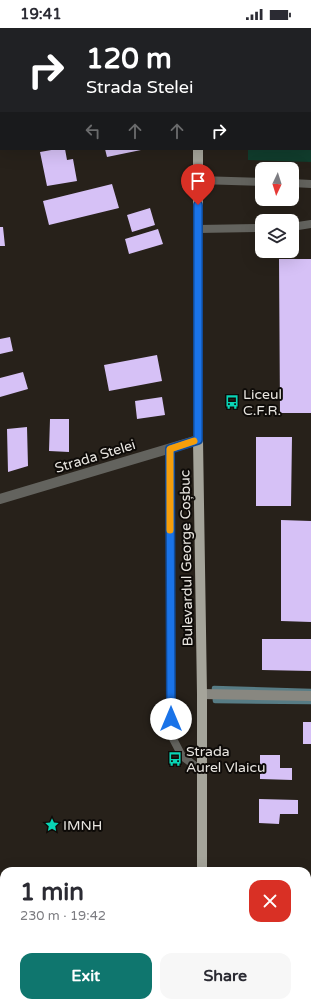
<!DOCTYPE html>
<meta charset="utf-8">
<style>
:root{--surface:#fff;--page:#f7f7f7;--text:#2b2b33;--muted:#7c7c81;--accent:#0f766e}
body{margin:0;font-family:"Varela Round",sans-serif;background:var(--page);color:var(--text);height:100vh;display:flex;flex-direction:column;font-size:15px;white-space:nowrap}
*{box-sizing:border-box;margin:0}
p{font-size:13px;color:var(--muted)}
.icon{flex:none;width:22px;height:22px;fill:none;stroke:currentColor;stroke-width:2;stroke-linecap:round;stroke-linejoin:round}
.map{position:relative;flex:1;overflow:hidden}
.drawer{position:absolute;left:0px;top:839px;width:311px;height:140px;display:flex;flex-direction:column;background:var(--surface);border-radius:12px 12px 0 0;box-shadow:0 4px 16px #0002}
.drawer>*{flex:none}
.guide{position:absolute;left:0px;top:0px;width:311px;height:122px;box-shadow:0 4px 16px #0002;background:#202124;color:#fff;overflow:hidden}
.needle{width:26px;rotate:184deg}
.tools{position:absolute;left:255px;top:134px;display:grid;gap:8px}
.tools a{display:grid;place-items:center;width:44px;height:44px;border-radius:8px;background:var(--surface);box-shadow:0 4px 16px #0002;font-size:20px}
.pin{position:absolute;display:grid;place-items:center;width:34px;height:34px;color:#fff;margin:-41px -17px;border-radius:50% 50% 50% 0;rotate:-45deg;box-shadow:0 0 4px #0007}
.pin .icon{rotate:45deg}
.me{position:absolute;width:44px;margin:-22px;rotate:0deg;stroke-linejoin:round;filter:drop-shadow(0 0 3px #0008)}
.turn{display:flex;align-items:center;gap:14px;height:84px;padding:0 20px;font-size:18px}
.turn .icon{width:52px;height:52px;stroke-width:2.5}
.turn b{display:block;font-size:28px;line-height:34px}
.lanes{display:flex;align-items:center;height:38px;padding:0 20px;background:#0003;justify-content:center;gap:20px;direction:ltr}
.lanes .off{opacity:.35}
.round{display:grid;place-items:center;flex:none;width:42px;height:42px;border-radius:12px;background:var(--page)}
.head{display:flex;align-items:center;justify-content:space-between;height:68px;padding:0 20px}
h1{font-size:24px;font-weight:700;line-height:30px}
.primary-button{display:flex;gap:8px;margin-top:auto;padding:8px 20px}
.primary-button a{flex:1;height:46px;border-radius:12px;background:var(--accent);color:#fff;font-size:16px;font-weight:700;line-height:46px;text-align:center}
.primary-button a+a{background:var(--page);color:var(--text)}
.status{display:flex;justify-content:space-between;align-items:center;height:28px;padding:0 20px;background:var(--surface);direction:ltr}
.status svg{height:11px;fill:currentColor}
.map>svg:first-child{display:block}
.green{fill:#113d2d}
.lines{fill:none;stroke-linecap:round;stroke-linejoin:round}
.stream{stroke:#577c85;stroke-width:4.5}
.building{fill:#d6c1f6}
.service{stroke:#63635e;stroke-width:8}
.minor{stroke:#63635e;stroke-width:10}
.tertiary{stroke:#63635e;stroke-width:10}
.secondary{stroke:#888780;stroke-width:10}
.primary{stroke:#a5a49a;stroke-width:10}
.route-casing{stroke:#114b97;stroke-width:10}
.route{stroke:#1a73e8;stroke-width:7}
.slow{stroke:#f59e0b;stroke-width:7}
.labels{text-anchor:middle;stroke-width:4;stroke-linejoin:round;paint-order:stroke}
.poi-label{font-size:14px;fill:#e9e6e1;stroke:#0e0b08;text-anchor:start}
.street-label{font-size:14px;fill:#e9e6e1;stroke:#0e0b08}
</style>
<div class="status"><b>19:41</b><svg viewBox="0 0 49 12"><path d="M0 12V9h3v3zM5 12V6h3v6zM10 12V3h3v9zM15 12V0h3v12zM26 1h20v11H26zM47 4h2v5h-2z"/></svg></div>
<div class="map">
<svg width="311" height="979" viewBox="0 0 311 979">
<rect width="100%" height="100%" fill="#27211a"/>
<path class="green" d="M 250,0 L 311,0 L 311,134 L 248,132 L 248,121 L 310,121 L 310,1 Z"/>
<g class="lines">
<path class="stream" d="M 311,663 L 214,660 L 215,673 L 311,674"/>
</g>
<path class="building" d="M 57,121 L 65,121 L 67,132 L 73,131 L 77,153 L 47,158 L 40,124 Z
M 105,121 L 141,121 L 141,122 L 107,129 Z
M 112,156 L 119,180 L 49,197 L 43,173 Z
M 150,180 L 155,197 L 132,204 L 127,187 Z
M 0,199 L 3,199 L 5,218 L 0,218 Z
M 158,201 L 163,216 L 129,226 L 125,211 Z
M 279,231 L 311,231 L 311,385 L 280,385 Z
M 10,309 L 13,323 L 0,326 L 0,311 Z
M 157,327 L 162,353 L 109,363 L 104,337 Z
M 23,344 L 28,361 L 0,369 L 0,350 Z
M 162,369 L 165,387 L 137,391 L 135,373 Z
M 50,391 L 69,391 L 69,424 L 49,423 Z
M 27,399 L 28,438 L 8,444 L 7,401 Z
M 256,409 L 292,409 L 291,478 L 256,478 Z
M 281,492 L 311,493 L 311,594 L 281,593 Z
M 262,611 L 311,611 L 311,643 L 262,642 Z
M 303,694 L 311,694 L 311,716 L 303,716 Z
M 260,727 L 280,727 L 280,740 L 292,740 L 292,752 L 260,751 Z
M 259,771 L 298,772 L 298,786 L 280,786 L 279,796 L 259,795 Z"/>
<g class="lines">
<path class="service" d="M 198,152 L 262,154
M 292,155 L 311,156
M 292,199 L 311,196
M 198,201 L 262,200
M 170,421 L 171,707 L 182,728 L 202,743"/>
<path class="minor" d="M 307,857 L 311,857"/>
<path class="tertiary" d="M 0,471 L 198,412"/>
<path class="secondary" d="M 202,666 L 311,668"/>
<path class="primary" d="M 199,1 L 199,0
M 198,121 L 198,412 L 202,666 L 202,843
M 203,975 L 203,979"/>
</g>
<g class="lines">
<defs>
<path id="route" d="M 171,691 L 170,421 L 198,412 L 198,177"/>
</defs>
<use href="#route" class="route-casing"/>
<use href="#route" class="route"/>
<path class="slow" d="M 170,502 L 170,421 L 194,413"/>
</g>
<defs>
<symbol id="bus-bare" viewBox="-9 -9 18 18"><path d="M-5-6H5V4H4V6H2V4H-2V6H-4V4H-5ZM-3.5-4V0h7V-4ZM-3.5 1.2v1.5H-2V1.2ZM2 1.2v1.5H3.5V1.2Z" fill="#09d5b5" stroke="#0e0b08" stroke-width="2.5" paint-order="stroke"/></symbol>
<symbol id="sight-bare" viewBox="-9 -9 18 18"><path d="M0-6L1.8-2.2L6-1.7L2.9 1.2L3.7 5.4L0 3.3L-3.7 5.4L-2.9 1.2L-6-1.7L-1.8-2.2Z" fill="#09d5b5" stroke="#0e0b08" stroke-width="2.5" paint-order="stroke"/></symbol>
</defs>
<g fill-rule="evenodd">
<use href="#bus-bare" x="222" y="364" width="20" height="20"/>
<use href="#bus-bare" x="165" y="721" width="20" height="20"/>
<use href="#sight-bare" x="42" y="787" width="20" height="20"/>
</g>
<g class="labels">
<g class="poi-label">
<text x="243" y="371">Liceul<tspan x="243" dy="16">C.F.R.</tspan></text>
<text x="186" y="728">Strada<tspan x="186" dy="16">Aurel Vlaicu</tspan></text>
<text x="63" y="802">IMNH</text>
</g>
<g class="street-label">
<text transform="translate(95 428) rotate(-17)" y="5">Strada Stelei</text>
<text transform="translate(186 530) rotate(-91)" y="5">Bulevardul George Coșbuc</text>
</g>
</g>
</svg>
<div class="tools">
<a><svg class="needle" viewBox="-14 -14 28 28"><path d="M0-13l5 13h-10z" fill="#e53935"/><path d="M0 13l5-13h-10z" fill="#7c7c81"/></svg></a>
<a><svg class="icon" aria-label="layers" viewBox="0 0 24 24"><path d="M12 4l9 5-9 5-9-5zM3 14l9 5 9-5"/></svg></a>
</div>
<div class="pin" style="left:198px;top:177px;background:#d93025"><svg class="icon" aria-label="arrive" viewBox="0 0 24 24"><path d="M6 21V4h12l-3 4 3 4H6"/></svg></div>
<svg class="me" style="left:171px;top:691px" viewBox="-20 -20 40 40"><circle r="19" fill="#fff"/><path d="M0-13L10 11 0 6-10 11z" fill="#1a73e8"/></svg>
<div class="guide">
<div class="turn"><svg class="icon" aria-label="right" viewBox="0 0 24 24"><path d="M7 20v-9h11M14 6l5 5-5 5"/></svg><div><b>120 m</b>Strada Stelei</div></div>
<div class="lanes"><svg class="icon off" aria-label="left" viewBox="0 0 24 24"><path d="M17 20v-9H6M10 6l-5 5 5 5"/></svg><svg class="icon off" aria-label="ahead" viewBox="0 0 24 24"><path d="M12 20V5M6 11l6-6 6 6"/></svg><svg class="icon off" aria-label="ahead" viewBox="0 0 24 24"><path d="M12 20V5M6 11l6-6 6 6"/></svg><svg class="icon" aria-label="right" viewBox="0 0 24 24"><path d="M7 20v-9h11M14 6l5 5-5 5"/></svg></div>
</div>
<section class="drawer">
<div class="head"><div><h1>1 min</h1><p>230 m · 19:42</p></div><a class="round" style="background:#d93025;color:#fff"><svg class="icon" aria-label="close" viewBox="0 0 24 24"><path d="M6 6l12 12M18 6L6 18"/></svg></a></div>
<div class="primary-button"><a>Exit</a><a>Share</a></div>
</section>
</div>
